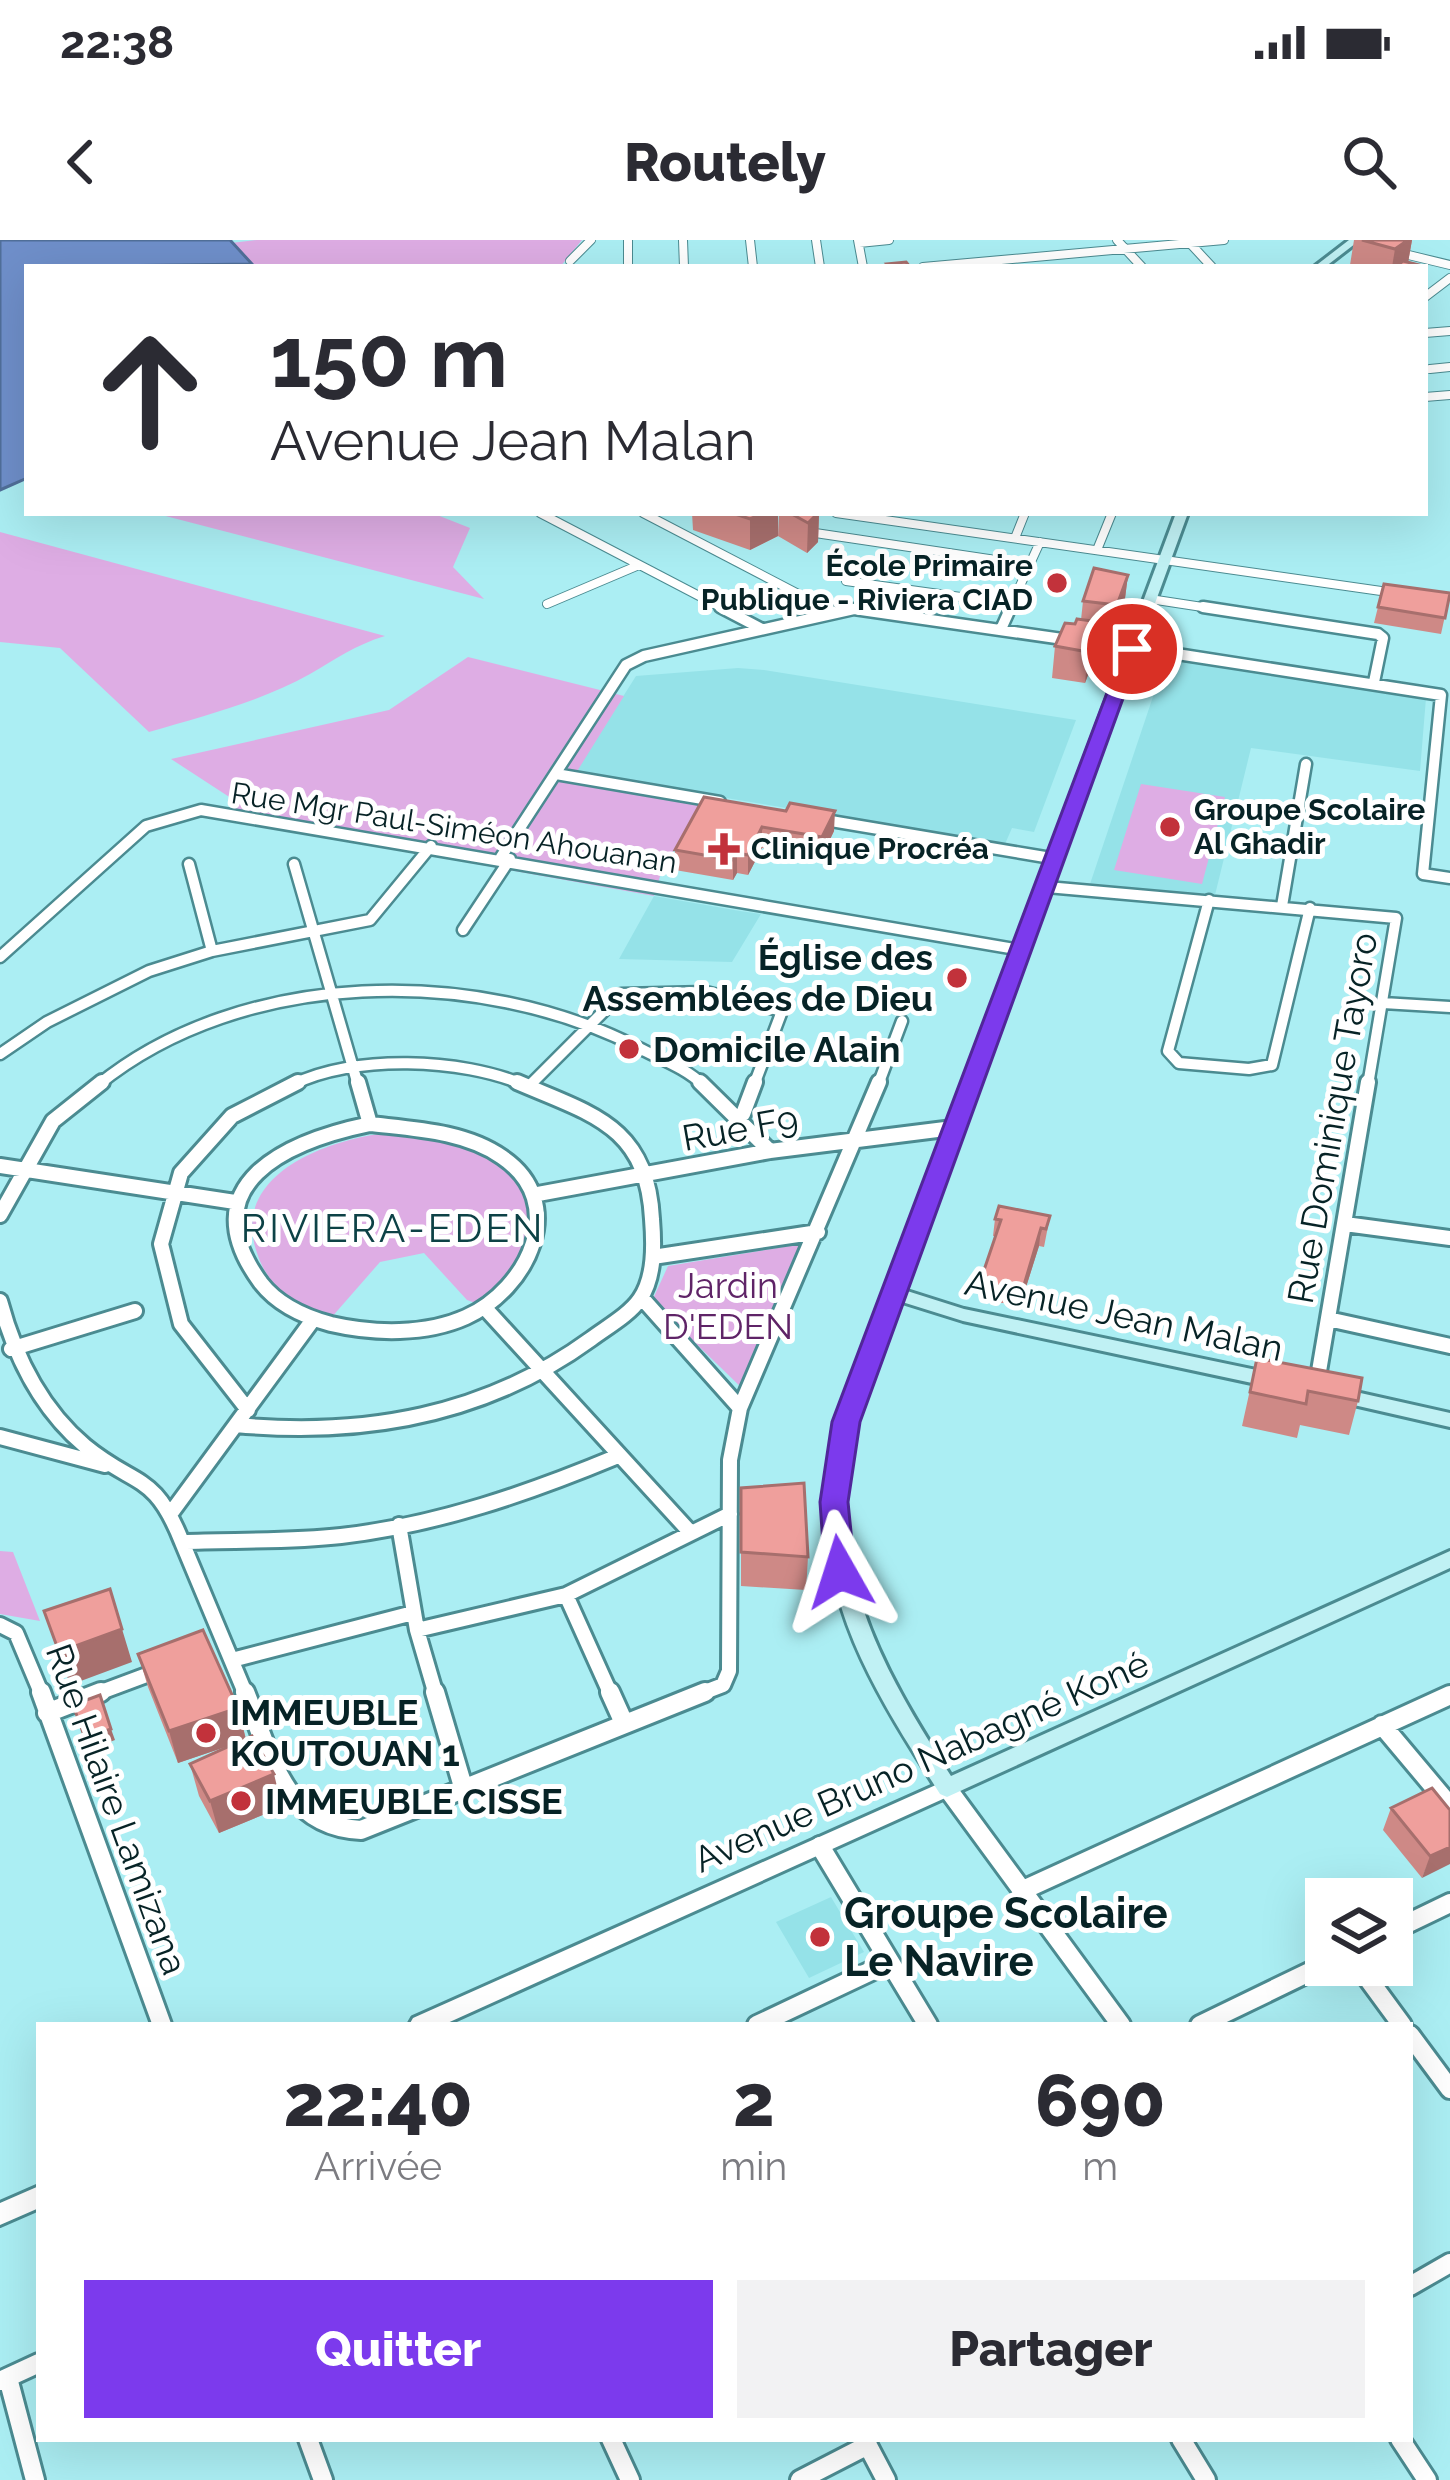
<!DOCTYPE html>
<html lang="fr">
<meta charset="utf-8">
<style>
:root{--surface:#fff;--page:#f2f2f3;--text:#2b2b33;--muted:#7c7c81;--accent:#7c3aed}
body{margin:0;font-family:Raleway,sans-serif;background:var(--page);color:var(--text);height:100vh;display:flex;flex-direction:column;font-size:45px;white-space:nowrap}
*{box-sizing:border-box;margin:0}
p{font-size:39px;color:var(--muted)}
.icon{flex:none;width:66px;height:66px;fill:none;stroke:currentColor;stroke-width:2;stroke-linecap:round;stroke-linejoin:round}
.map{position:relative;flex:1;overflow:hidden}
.panel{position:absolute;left:36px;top:1782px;width:1377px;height:420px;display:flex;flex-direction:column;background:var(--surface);border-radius:0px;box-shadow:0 12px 48px #0002}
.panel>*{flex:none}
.top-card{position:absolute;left:24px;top:24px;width:1404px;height:252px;border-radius:0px;box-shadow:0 12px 48px #0002;background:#fff;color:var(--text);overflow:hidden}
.tools{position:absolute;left:1305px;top:1638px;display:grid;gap:24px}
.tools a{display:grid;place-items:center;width:108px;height:108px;border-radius:0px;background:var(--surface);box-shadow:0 12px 48px #0002;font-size:60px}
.pin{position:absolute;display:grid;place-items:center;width:102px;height:102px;color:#fff;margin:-51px;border:6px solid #fff;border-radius:50%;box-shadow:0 3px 12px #0007}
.me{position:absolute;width:132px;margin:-66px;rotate:354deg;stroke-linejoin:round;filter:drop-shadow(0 0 9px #0008)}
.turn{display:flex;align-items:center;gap:42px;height:252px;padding:0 48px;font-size:54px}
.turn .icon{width:156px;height:156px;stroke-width:2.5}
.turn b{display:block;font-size:84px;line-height:102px}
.eta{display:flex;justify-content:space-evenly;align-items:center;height:204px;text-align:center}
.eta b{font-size:72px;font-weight:800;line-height:84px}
.primary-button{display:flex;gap:24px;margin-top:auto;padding:24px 48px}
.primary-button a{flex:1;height:138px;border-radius:0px;background:var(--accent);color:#fff;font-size:48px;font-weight:800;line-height:138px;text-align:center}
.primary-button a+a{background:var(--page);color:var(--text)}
.status{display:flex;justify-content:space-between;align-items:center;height:84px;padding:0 60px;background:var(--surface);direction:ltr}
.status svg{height:33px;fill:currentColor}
header{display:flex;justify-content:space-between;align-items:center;height:156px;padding:0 48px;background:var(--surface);font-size:54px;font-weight:800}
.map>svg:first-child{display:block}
.built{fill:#95e2e8}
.green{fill:#deade4}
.water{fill:#6f8fca;stroke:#506f99;stroke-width:3}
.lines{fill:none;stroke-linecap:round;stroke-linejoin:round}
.minor-far3-casing{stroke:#4b8b91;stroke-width:10}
.minor-far2-casing{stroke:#4b8b91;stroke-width:15}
.minor-far1-casing{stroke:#4b8b91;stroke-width:20}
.minor-casing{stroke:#4b8b91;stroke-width:24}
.tertiary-casing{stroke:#4b8b91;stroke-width:6}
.secondary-casing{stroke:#4b8b91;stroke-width:6}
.minor-far3{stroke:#fff;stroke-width:8}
.minor-far2{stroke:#fff;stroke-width:10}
.minor-far1{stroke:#fff;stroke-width:14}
.minor{stroke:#fff;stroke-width:18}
.tertiary{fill:#fff;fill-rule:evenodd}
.secondary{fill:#c0f1f4;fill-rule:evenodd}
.wall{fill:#ce8986}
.shaded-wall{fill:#a76f6d}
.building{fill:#ef9f9c;stroke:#a76f6d;stroke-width:3}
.route{fill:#7c3aed;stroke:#51269a;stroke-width:3}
.poi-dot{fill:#c2323b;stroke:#fff;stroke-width:4.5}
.labels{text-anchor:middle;stroke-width:10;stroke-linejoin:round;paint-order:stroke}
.far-poi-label{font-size:30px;font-weight:bold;fill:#072326;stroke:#fff;text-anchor:start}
.far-street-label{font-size:30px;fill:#072326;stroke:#fff}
.poi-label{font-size:36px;font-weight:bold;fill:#072326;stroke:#fff;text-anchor:start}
.street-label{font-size:36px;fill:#072326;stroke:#fff}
.park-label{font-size:36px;fill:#5f2467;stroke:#fff}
.neighbourhood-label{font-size:39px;letter-spacing:3px;fill:#0d4246;stroke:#fff}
.near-poi-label{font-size:42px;font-weight:bold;fill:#072326;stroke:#fff;text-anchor:start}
</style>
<div class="status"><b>22:38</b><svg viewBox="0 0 49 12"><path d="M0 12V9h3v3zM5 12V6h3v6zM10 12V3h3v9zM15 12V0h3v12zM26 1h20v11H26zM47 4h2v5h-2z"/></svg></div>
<header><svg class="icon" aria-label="back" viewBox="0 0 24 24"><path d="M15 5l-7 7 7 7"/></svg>Routely<svg class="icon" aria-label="search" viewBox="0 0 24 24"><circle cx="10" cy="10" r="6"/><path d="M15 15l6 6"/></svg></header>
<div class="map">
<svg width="1450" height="2240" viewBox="0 0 1450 2240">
<rect width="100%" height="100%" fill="#abeef3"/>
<path class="built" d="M 1166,418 L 1426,458 L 1420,531 L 1251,508 L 1215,655 L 1090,644 Z
M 738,428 L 764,430 L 1076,480 L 1034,592 L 1012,588 L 1005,604 L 575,533 L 636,436 Z
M 654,656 L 740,671 L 761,674 L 732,722 L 619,719 Z
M 831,1657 L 864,1712 L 809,1738 L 776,1682 Z"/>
<path class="green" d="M 257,0 L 582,0 L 560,27 L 252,27 L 231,3 Z
M 154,273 L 432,273 L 470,288 L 453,327 L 484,359 Z
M 0,292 L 385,396 C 355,405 336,419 310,434 C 260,462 203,476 149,492 L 60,408 L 0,402 Z
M 468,417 L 624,456 L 576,533 L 705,554 L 661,633 L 654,656 L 222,578 L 237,562 L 171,519 L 389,470 Z
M 1141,544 L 1225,557 L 1202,644 L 1114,630 Z
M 385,893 C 445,896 528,906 531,980 C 531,996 529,1011 520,1025 C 511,1040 491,1053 478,1064 L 467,1060 L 424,1013 L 380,1022 L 331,1078 C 297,1066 269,1050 257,1013 C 230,936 323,901 385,893 Z
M 808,1003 L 748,1154 L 652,1061 L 668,1026 Z
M 0,1311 L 13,1312 L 40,1381 L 0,1374 Z"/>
<path class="water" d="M 0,0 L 230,0 L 252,24 L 27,27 L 27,238 L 0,250 Z"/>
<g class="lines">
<defs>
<path id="minor-far3" d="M 628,0 L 628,27
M 683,0 L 684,27
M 750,0 L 753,27
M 816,0 L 820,27
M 858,0 L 863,27
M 1117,0 L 1142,27
M 1187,0 L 1212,27
M 859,3 L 889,0
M 1392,11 L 1450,25
M 570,21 L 591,0
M 923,27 L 1224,0
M 1425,57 L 1450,38
M 1425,93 L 1450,91
M 1430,129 L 1450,127
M 1425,157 L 1450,155
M 540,273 L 726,370
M 643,273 L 829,370
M 836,273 L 1395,353
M 802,291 L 1030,325
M 1015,298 L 1025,273
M 1097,310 L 1112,273
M 846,341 L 1011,364
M 1150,359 L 1222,370
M 547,364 L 639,325
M 849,370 L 862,370
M 1009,370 L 1040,302"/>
<path id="minor-far2" d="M 720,367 L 762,389
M 824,367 L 835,373
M 1203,367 L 1378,394 L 1383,398 L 1374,442
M 1001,389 L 1011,367
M 1132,407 L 1441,455 L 1423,634 L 1450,638
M 556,534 L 720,562
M 819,579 L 1057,619
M 501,617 L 626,425 L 644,416 L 854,369 L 1132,409
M 189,624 L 212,711
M 294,624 L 358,845
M 1047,647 L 1396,678 L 1368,845
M 1209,660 L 1168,811 L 1179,823 L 1249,829 L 1272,825 L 1310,668
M 1282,666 L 1306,524
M 463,690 L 510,619
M 0,717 L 146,586 L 201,570 L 1021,710
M 1383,763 L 1450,767
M 0,814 L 47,782 L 149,731 L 212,711 L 370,680 L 431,606
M 532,843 L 621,754 L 706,752 L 782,771 L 754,845
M 98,845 C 242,728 478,725 639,808 C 660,819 686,828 703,845
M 292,845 C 353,814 462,818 524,845
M 878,845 L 902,781"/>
<path id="minor-far1" d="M 358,842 L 370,884
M 700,842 L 770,911
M 743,874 L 755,842
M 370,884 C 413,889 465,891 502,917 C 570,963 528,1049 466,1077 C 426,1095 374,1094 331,1084 C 305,1077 278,1065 261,1043 C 188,944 288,901 370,884 Z
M 0,926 L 235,962
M 538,954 L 770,911 L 953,888
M 0,975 L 53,881 L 102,842
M 1345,984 L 1450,998
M 653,1017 L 818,992
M 642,1058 L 740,1168
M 0,1061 C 15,1117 40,1168 85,1206 C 136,1248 154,1231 182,1302 C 235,1300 288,1302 341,1296 C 437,1285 529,1253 618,1216
M 485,1068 L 690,1292
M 1328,1079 L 1450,1106
M 11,1109 L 135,1071
M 1317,1143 L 1368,842
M 248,1170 L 181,1084 L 161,1004 L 181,933 L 232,876 L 298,842
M 236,1185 C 364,1197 485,1176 591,1099 C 607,1087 629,1075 640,1059 C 655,1037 654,1004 652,979 C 647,885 591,874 517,842
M 0,1197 L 105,1225
M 171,1273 L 312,1081
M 399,1285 L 417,1390 L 436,1455
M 182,1302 L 246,1455
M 566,1355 L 611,1455
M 0,1385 L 16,1393 L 42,1455
M 417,1390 L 566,1355 L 730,1274
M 232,1420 L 413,1373
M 93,1455 L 160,1430
M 697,1455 L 723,1445 L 729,1431 L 730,1220 L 740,1168 L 879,842"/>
<path id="minor" d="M 41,1452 L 162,1785
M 245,1452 C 270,1513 283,1587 361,1590 L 705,1452
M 435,1452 L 464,1550
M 610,1452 L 624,1483
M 47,1473 L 101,1452
M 1382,1485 L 1450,1566
M 947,1548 L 1121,1785
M 820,1606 L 928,1785
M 1021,1651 L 1450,1455
M 1392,1691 L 1450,1663
M 1358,1725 L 1402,1785
M 757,1785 L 890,1722
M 1200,1785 L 1326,1724
M 1410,1795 L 1450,1849
M 1410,2046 L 1450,2023
M 8,2138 L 35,2240
M 0,2141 L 39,2123
M 308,2199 L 323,2240
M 611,2199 L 630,2240
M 1181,2199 L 1206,2240
M 1400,2199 L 1427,2240
M 866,2202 L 886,2240
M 800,2240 L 868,2205"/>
<path id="tertiary" d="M 947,1540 L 954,1542 L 957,1548 L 954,1554 L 443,1785 L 409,1785 L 413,1778 Z
M 39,1946 L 39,1968 L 0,1985 L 0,1963 Z"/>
<path id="secondary" d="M 1349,0 L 1360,0 L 1325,27 L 1314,27 Z
M 1176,273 L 1188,273 L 904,1050 L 964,1069 L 1275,1134 L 1284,1141 L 1275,1148 L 963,1081 L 899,1061 C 885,1101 865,1142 855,1183 C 821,1321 879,1424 951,1536 L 1450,1311 L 1450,1328 L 947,1557 L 940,1554 C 888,1472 829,1384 827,1283 C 826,1249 831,1216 837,1182 Z
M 1338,1148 L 1450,1173 L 1450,1187 L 1332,1160 L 1329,1155 Z"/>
</defs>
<use href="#minor-far3" class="minor-far3-casing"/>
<use href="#minor-far2" class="minor-far2-casing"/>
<use href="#minor-far1" class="minor-far1-casing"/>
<use href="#minor" class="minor-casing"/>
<use href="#tertiary" class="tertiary-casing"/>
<use href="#secondary" class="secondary-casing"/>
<use href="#minor-far3" class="minor-far3"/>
<use href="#minor-far2" class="minor-far2"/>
<use href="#minor-far1" class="minor-far1"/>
<use href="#minor" class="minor"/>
<use href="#tertiary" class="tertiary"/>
<use href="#secondary" class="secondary"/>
</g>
<path class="wall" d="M 1354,0 L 1412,0 L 1408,22 L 1423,27 L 1350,25 Z
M 692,273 L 778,273 L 778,296 L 750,310 L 693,290 Z
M 779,273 L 819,273 L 818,302 L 807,313 L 778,296 Z
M 1128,335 L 1124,366 L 1113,396 L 1098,394 L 1096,414 L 1085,443 L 1052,438 L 1055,406 L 1081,380 L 1083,361 Z
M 1450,353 L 1441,394 L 1374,383 L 1378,367 Z
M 704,557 L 834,591 L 821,618 L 762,608 L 748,635 L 737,633 L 733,640 L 675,630 L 675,610 Z
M 1050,976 L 1044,1007 L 1039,1006 L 1021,1063 L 990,1063 L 991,1055 L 980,1053 L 982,1036 L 995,996 L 993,996 L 995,979 Z
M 1257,1118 L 1358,1161 L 1349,1195 L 1300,1185 L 1297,1198 L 1242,1186 Z
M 741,1248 L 808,1317 L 806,1350 L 741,1346 Z
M 138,1414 L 238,1468 L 246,1499 L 282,1567 L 219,1593 L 199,1556 L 190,1524 L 228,1506 L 178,1523 L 148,1447 Z
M 1391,1568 L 1450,1570 L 1422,1638 L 1383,1590 Z"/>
<path class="shaded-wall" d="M 1408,0 L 1412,0 L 1408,23 L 1403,27 L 1392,27 L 1395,9 Z
M 764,273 L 778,273 L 778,296 L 750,310 L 750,279 Z
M 819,273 L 818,302 L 807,313 L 808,283 Z
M 1128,335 L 1124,366 L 1113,396 L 1117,365 Z
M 1100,382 L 1096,414 L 1085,443 L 1088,412 Z
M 835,571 L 834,591 L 821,618 L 822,597 Z
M 762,587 L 762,608 L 748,635 L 748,615 Z
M 737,613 L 737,633 L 733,640 L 733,620 Z
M 1041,988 L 1039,1006 L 1021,1063 L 1024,1045 Z
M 122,1389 L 132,1422 L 70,1445 L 59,1412 Z
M 238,1468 L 246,1500 L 178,1523 L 169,1491 Z
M 111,1489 L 115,1500 L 89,1510 L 85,1498 Z
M 274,1534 L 282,1567 L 219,1593 L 210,1561 Z
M 1450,1607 L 1450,1624 L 1422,1638 L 1430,1616 Z"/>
<path class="building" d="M 1362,0 L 1408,0 L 1395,9 Z
M 1403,21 L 1423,26 L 1395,27 Z
M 906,22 L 910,27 L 890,27 L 887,24 Z
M 732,273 L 764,273 L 750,279 Z
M 790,273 L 818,273 L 808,283 Z
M 1094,328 L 1128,335 L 1117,365 L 1083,361 Z
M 1384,344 L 1450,353 L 1445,378 L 1378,367 Z
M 1077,379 L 1100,382 L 1088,412 L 1055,406 L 1065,383 L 1075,384 Z
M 704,557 L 786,571 L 790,563 L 835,571 L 822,597 L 762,587 L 748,615 L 737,613 L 733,620 L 675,610 Z
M 999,966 L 1050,976 L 1046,989 L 1041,988 L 1024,1045 L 992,1046 L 995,1039 L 982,1036 L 1001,980 L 995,979 Z
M 1257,1118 L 1362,1138 L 1358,1161 L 1308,1151 L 1306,1164 L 1250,1152 Z
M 804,1243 L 808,1317 L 741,1312 L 741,1248 Z
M 110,1349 L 122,1389 L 59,1412 L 44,1371 Z
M 203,1390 L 238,1468 L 169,1491 L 138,1414 Z
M 100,1455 L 111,1489 L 85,1498 L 73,1465 Z
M 252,1496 L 274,1534 L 210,1561 L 190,1524 Z
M 1432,1548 L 1450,1570 L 1450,1607 L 1430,1616 L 1391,1568 Z"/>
<path class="route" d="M 1125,405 L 1141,409 L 860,1182 L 848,1262 L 855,1332 L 840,1344 L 825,1332 L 820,1262 L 832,1182 Z"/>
<g class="poi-dot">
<circle cx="1057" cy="343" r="12"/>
<circle cx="1170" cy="587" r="12"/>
<path d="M718 591h12v12h12v12h-12v12h-12v-12h-12v-12h12z"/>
<circle cx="957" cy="738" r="12"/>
<circle cx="629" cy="809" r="12"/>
<circle cx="206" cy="1493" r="12"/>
<circle cx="241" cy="1561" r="12"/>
<circle cx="820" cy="1697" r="12"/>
</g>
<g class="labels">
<g class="far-poi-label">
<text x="1033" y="336" text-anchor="end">École Primaire<tspan x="1033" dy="34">Publique - Riviera CIAD</tspan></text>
<text x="1194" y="580">Groupe Scolaire<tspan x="1194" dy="34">Al Ghadir</tspan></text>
<text x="751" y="619">Clinique Procréa</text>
</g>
<g class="far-street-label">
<text transform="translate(454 588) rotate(9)" y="10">Rue Mgr Paul-Siméon Ahouanan</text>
</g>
<g class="poi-label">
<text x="933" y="730" text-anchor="end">Église des<tspan x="933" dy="41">Assemblées de Dieu</tspan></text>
<text x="653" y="822">Domicile Alain</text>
<text x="230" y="1485">IMMEUBLE<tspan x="230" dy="41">KOUTOUAN 1</tspan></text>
<text x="265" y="1574">IMMEUBLE CISSE</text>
</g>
<g class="street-label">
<text transform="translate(1332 878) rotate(-80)" y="13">Rue Dominique Tayoro</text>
<text transform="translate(740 888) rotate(-10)" y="13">Rue F9</text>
<text transform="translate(1124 1075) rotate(12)" y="13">Avenue Jean Malan</text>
<text transform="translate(921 1521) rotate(-24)" y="13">Avenue Bruno Nabagné Koné</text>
<text transform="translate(117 1569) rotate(70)" y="13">Rue Hilaire Lamizana</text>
</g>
<g class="park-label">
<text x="728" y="1058">Jardin<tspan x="728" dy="41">D'EDEN</tspan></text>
</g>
<g class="neighbourhood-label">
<text x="393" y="1002">RIVIERA-EDEN</text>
</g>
<g class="near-poi-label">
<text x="844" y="1688">Groupe Scolaire<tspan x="844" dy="48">Le Navire</tspan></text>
</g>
</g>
</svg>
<div class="tools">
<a><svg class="icon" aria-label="layers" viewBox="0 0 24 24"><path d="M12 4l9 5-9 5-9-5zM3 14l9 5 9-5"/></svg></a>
</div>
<div class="pin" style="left:1132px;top:409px;background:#d93025"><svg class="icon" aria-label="arrive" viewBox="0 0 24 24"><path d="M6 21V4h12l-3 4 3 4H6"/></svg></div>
<svg class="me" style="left:840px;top:1332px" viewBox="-20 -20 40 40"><path d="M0-17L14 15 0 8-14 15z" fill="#7c3aed" stroke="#fff" stroke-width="4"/></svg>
<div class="top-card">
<div class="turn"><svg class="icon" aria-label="ahead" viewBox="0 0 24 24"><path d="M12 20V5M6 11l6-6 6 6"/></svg><div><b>150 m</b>Avenue Jean Malan</div></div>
</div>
<section class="panel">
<div class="eta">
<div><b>22:40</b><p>Arrivée</p></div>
<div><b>2</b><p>min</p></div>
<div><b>690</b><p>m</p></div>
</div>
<div class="primary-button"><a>Quitter</a><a>Partager</a></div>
</section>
</div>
